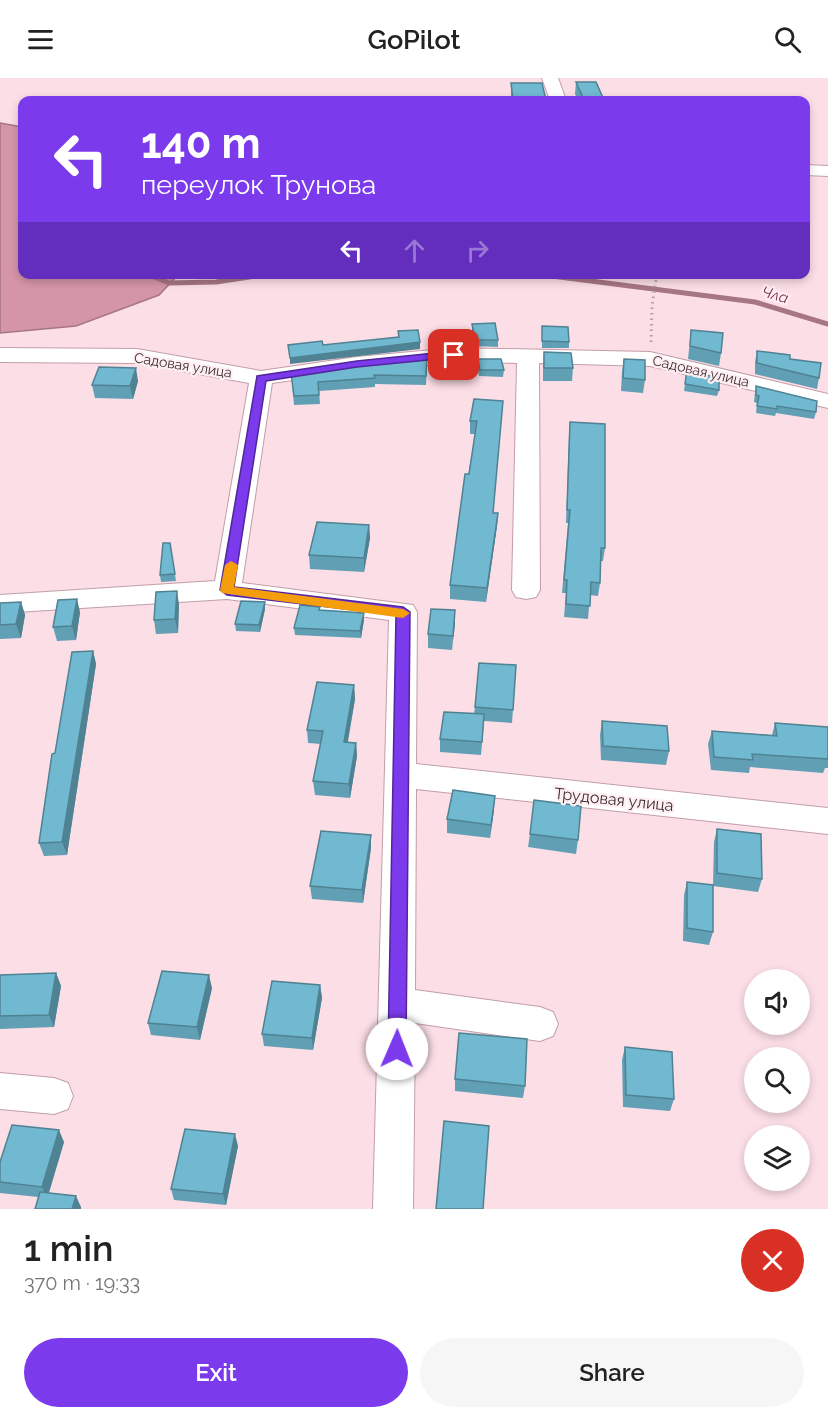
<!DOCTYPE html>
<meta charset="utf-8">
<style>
:root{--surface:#fff;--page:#f6f6f6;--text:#222;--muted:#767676;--accent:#7c3aed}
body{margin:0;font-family:Raleway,sans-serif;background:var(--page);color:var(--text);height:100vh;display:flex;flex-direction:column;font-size:22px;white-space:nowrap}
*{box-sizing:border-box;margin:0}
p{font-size:20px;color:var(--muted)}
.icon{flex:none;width:33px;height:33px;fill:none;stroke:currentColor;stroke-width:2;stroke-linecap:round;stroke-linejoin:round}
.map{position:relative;height:1131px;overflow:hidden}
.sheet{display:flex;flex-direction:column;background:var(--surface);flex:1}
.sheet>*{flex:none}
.guide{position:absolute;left:18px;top:18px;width:792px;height:183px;border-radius:12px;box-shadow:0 3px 9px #0003;background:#7c3aed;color:#fff;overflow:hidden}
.controls{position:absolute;left:744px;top:891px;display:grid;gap:12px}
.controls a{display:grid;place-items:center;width:66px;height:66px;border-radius:50%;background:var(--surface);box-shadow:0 3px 9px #0003;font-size:30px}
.pin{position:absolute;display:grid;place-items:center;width:51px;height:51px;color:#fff;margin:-26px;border-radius:12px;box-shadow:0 3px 9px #0006}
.me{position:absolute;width:66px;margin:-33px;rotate:1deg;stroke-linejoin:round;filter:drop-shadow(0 0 4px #0008)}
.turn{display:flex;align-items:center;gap:21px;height:126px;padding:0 24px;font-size:27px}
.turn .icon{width:78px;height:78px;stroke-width:2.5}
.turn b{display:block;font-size:42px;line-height:51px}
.lanes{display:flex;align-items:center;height:57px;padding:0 24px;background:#0003;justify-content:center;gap:30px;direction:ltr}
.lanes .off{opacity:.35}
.round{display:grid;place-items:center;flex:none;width:63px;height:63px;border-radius:32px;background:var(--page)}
.overview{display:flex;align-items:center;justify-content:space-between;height:102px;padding:0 24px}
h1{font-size:36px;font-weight:600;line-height:45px}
.cta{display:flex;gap:12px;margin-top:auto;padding:12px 24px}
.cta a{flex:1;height:69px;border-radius:36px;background:var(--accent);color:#fff;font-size:24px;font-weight:600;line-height:69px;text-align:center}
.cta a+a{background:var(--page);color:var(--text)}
header{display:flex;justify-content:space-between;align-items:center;height:78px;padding:0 24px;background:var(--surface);font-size:27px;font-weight:600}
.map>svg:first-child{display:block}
.water{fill:#d595a8;stroke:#a77684;stroke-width:1.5}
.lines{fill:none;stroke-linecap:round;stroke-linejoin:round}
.stream{stroke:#a77684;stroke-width:5}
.minor-casing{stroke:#c29ea8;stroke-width:2}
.path{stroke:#b59da3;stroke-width:3;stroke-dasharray:1.5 4;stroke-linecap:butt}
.minor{fill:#fff;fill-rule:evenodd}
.wall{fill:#619fb4}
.shaded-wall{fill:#4f8292}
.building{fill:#71b9d1;stroke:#4f8292;stroke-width:1.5}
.route{fill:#7c3aed;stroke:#51269a;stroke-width:1.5}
.slow{fill:#f59e0b}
.labels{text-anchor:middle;stroke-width:4.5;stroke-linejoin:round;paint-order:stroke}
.far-street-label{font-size:14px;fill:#3c2d31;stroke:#ffeff3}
.far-water-label{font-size:15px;font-style:italic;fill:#7c2f4b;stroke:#ffeff3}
.street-label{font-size:16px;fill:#3c2d31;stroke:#ffeff3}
</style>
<header><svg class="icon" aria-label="menu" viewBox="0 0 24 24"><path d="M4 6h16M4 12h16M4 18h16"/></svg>GoPilot<svg class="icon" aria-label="search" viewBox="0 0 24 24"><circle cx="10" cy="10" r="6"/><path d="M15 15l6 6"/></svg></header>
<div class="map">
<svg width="828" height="1131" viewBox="0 0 828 1131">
<rect width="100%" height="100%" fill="#fcdee6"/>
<path class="water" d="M 0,45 L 22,49 L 22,196 L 178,197 L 159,217 L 76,248 L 0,255 Z"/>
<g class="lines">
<path class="stream" d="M 147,196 L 169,205 L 216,204 L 268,196
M 536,196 L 755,224 L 828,246"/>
<defs>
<path id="minor" d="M 542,0 L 558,0 L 566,22 L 550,22 Z
M 806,87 L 828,88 L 828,98 L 806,97 Z
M 0,270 L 137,271 L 261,293 L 357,279 L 454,270 L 650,274 L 828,316 L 828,330 L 650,288 L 539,285 L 540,512 L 536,519 L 526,521 L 516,519 L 512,512 L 517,285 C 434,283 354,293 272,305 L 242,505 L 413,527 L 417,534 L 416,686 L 828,730 L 828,756 L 416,711 L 415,912 L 540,929 L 553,934 L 558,946 L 553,958 L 540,963 L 415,945 L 413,1131 L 373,1131 L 389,542 L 227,521 L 0,535 L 0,517 L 215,503 L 249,305 L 137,285 L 0,284 Z
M 0,995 L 54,1000 L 68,1005 L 73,1018 L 68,1031 L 54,1036 L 0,1031 Z"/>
</defs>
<use href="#minor" class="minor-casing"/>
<path class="path" d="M 651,264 L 652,228 L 657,196"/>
<use href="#minor" class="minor"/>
</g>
<path class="wall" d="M 576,4 L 604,22 L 578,22 L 575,16 Z
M 511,5 L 546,22 L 511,22 Z
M 472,246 L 498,262 L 498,269 L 474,268 L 472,252 Z
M 542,248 L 569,264 L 569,270 L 542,270 Z
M 691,252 L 721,275 L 719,288 L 688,281 Z
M 757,273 L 790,281 L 819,300 L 817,311 L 755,296 L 755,284 Z
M 544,274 L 573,290 L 572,303 L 543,303 L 543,287 Z
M 427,280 L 426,307 L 375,306 L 375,309 L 319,313 L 320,326 L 294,327 L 291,295 Z
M 478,281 L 504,292 L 503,299 L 479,298 L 477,287 Z
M 624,281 L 645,302 L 643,315 L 621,313 L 622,294 Z
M 687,292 L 719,312 L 717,318 L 684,313 Z
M 138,303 L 133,321 L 95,320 L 92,307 Z
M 756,308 L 816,334 L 814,341 L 776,335 L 775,338 L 756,335 L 757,325 L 754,324 L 755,315 Z
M 474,321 L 494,435 L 498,435 L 497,448 L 486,524 L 450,521 L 450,507 L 475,356 L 470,356 L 470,343 Z
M 570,344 L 605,470 L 603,483 L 601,483 L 600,505 L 598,518 L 590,517 L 588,541 L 564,539 L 566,515 L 562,515 L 568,445 L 566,445 L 569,356 Z
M 369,447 L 370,460 L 364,494 L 310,491 L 309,477 Z
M 170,465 L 176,503 L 161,504 L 160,497 Z
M 21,524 L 25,537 L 21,560 L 0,561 L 0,525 Z
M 179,526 L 178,555 L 156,556 L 154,542 Z
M 265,531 L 260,554 L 236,553 L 235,546 Z
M 320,532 L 364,535 L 364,542 L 361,560 L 295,557 L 294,550 Z
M 455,532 L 452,572 L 428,570 L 428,556 Z
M 80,534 L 76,562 L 57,563 L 53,549 Z
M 93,573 L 96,586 L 67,777 L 44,778 L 39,765 L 55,675 Z
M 516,587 L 512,645 L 484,643 L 481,677 L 440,674 L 440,661 L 474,636 L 475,629 Z
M 354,607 L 355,621 L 348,664 L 356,665 L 357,678 L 350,720 L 315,717 L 313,703 L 321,666 L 308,665 L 307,652 Z
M 602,643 L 669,673 L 666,687 L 601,682 L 600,657 Z
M 775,645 L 828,649 L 828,690 L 825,690 L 823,695 L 750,689 L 749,695 L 711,692 L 708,666 L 712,653 L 772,657 Z
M 494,732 L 490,760 L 447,755 L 447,741 Z
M 717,751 L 762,801 L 758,814 L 713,808 L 714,764 Z
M 530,756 L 578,762 L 576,776 L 528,769 Z
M 371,757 L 371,770 L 363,825 L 312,821 L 310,808 Z
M 687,804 L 713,854 L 709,867 L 683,863 L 684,817 Z
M 56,895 L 61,908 L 54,949 L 0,951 L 0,897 Z
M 320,907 L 322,920 L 313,972 L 264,968 L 262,956 Z
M 212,910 L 200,962 L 151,957 L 148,945 Z
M 625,969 L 674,1021 L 670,1033 L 623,1029 L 622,982 Z
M 455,1001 L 525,1008 L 523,1020 L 455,1013 Z
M 64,1064 L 49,1115 L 81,1129 L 38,1119 L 0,1115 L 0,1084 Z
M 238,1068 L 226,1127 L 174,1122 L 171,1111 Z"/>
<path class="shaded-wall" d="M 420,264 L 420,271 L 290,286 L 290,280 Z
M 136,290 L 138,303 L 133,321 L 130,308 Z
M 498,435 L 497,448 L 486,524 L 487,510 Z
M 369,447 L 370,460 L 364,494 L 364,480 Z
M 177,513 L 179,526 L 178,555 L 175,541 Z
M 77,521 L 80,534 L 76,562 L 72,548 Z
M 21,524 L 25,537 L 21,560 L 16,546 Z
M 265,524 L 265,531 L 260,554 L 259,547 Z
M 455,532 L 455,546 L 452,572 L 453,558 Z
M 364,535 L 364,542 L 361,560 L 360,553 Z
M 93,573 L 96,586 L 67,777 L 62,764 Z
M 354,607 L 355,621 L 345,677 L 344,664 Z
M 356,665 L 357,678 L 350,720 L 349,706 Z
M 495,718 L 494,732 L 490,760 L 491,747 Z
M 371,757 L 371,770 L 363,825 L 362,812 Z
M 56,895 L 61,908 L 54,949 L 49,937 Z
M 209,897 L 212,910 L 200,962 L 197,949 Z
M 320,907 L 322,920 L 313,972 L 312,960 Z
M 59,1052 L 64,1064 L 47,1120 L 42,1109 Z
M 235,1056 L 238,1068 L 226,1127 L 223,1116 Z
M 76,1118 L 81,1129 L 81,1131 L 72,1131 Z"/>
<path class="building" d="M 576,4 L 596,4 L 604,22 L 584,22 Z
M 511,5 L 542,5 L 546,22 L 513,22 Z
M 495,245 L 498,262 L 475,262 L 472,246 Z
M 542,248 L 568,249 L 569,264 L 542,263 Z
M 418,252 L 420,264 L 290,280 L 288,267 L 322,263 L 323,267 L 399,259 L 398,253 Z
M 691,252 L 723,255 L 721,275 L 690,268 Z
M 757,273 L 790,277 L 790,281 L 821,285 L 819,300 L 757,285 Z
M 544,274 L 571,275 L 573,290 L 544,290 Z
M 427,280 L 426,298 L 374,297 L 375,300 L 318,304 L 319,317 L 294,318 L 291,295 Z
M 478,281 L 501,281 L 504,292 L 480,292 Z
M 624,281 L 645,282 L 645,302 L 623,300 Z
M 99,289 L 136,290 L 130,308 L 92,307 Z
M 687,292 L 719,300 L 719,312 L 685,306 Z
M 756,308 L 817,323 L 816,334 L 777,328 L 777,331 L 757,328 L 759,318 L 756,317 Z
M 474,321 L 503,323 L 493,435 L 498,435 L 487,510 L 450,507 L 465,396 L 469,396 L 477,343 L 470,343 Z
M 570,344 L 605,346 L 605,470 L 601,470 L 600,505 L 591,504 L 590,528 L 566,526 L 567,502 L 564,502 L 570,432 L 567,432 Z
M 317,444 L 369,447 L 364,480 L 309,477 Z
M 163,465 L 170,465 L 175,496 L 160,497 Z
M 177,513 L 175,541 L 154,542 L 156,514 Z
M 77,521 L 72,548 L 53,549 L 58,522 Z
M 241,523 L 265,524 L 259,547 L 235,546 Z
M 21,524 L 16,546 L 0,547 L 0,525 Z
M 300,527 L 320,529 L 319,532 L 364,535 L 360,553 L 294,550 Z
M 431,531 L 455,532 L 453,558 L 428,556 Z
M 93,573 L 62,764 L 39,765 L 52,676 L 55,675 L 72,574 Z
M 479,585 L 516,587 L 513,632 L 475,629 Z
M 317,604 L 354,607 L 344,664 L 356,665 L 349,706 L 313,703 L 323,653 L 307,652 Z
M 444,634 L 484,636 L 482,664 L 440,661 Z
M 602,643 L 667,648 L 669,673 L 603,668 Z
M 775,645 L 828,649 L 828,681 L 752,676 L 753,682 L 714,679 L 712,653 L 777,658 Z
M 453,712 L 495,718 L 491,747 L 447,741 Z
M 534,722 L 581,728 L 578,762 L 530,756 Z
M 717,751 L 761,756 L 762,801 L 717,795 Z
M 321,753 L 371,757 L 362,812 L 310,808 Z
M 687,804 L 713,807 L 713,854 L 687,850 Z
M 162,893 L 209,897 L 197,949 L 148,945 Z
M 56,895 L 49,937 L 0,938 L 0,897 Z
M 272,903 L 320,907 L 312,960 L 262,956 Z
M 459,955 L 527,961 L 525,1008 L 455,1001 Z
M 625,969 L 672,974 L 674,1021 L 626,1017 Z
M 444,1043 L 489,1048 L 483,1131 L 436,1131 Z
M 12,1047 L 59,1052 L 42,1109 L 0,1104 L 0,1084 Z
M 185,1051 L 235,1056 L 223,1116 L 171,1111 Z
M 40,1114 L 76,1118 L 72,1131 L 35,1131 Z"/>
<path class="route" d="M 454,273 L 459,277 L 458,279 L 357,289 L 266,303 L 234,509 L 403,529 L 410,534 L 406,971 L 403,977 L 397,980 L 390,977 L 388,971 L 396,537 L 227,517 L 220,512 L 257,298 L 357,283 Z"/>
<path class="slow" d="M 231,483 L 238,487 L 234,509 L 403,531 L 410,535 L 403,540 L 222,515 L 220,512 L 225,487 Z"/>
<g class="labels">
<g class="far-street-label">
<text transform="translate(183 287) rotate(9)" y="5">Садовая улица</text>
<text transform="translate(701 293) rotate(13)" y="5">Садовая улица</text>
</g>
<g class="far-water-label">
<text transform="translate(775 217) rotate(16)" y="5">Чла</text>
</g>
<g class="street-label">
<text transform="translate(614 721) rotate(6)" y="6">Трудовая улица</text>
</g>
</g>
</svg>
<div class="controls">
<a><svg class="icon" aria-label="sound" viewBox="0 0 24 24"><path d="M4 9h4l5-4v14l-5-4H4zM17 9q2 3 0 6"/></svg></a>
<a><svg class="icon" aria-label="search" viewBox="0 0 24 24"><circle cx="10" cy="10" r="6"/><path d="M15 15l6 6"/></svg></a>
<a><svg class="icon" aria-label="layers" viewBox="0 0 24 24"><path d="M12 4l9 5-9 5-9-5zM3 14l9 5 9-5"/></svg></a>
</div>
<div class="pin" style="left:454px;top:277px;background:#d93025"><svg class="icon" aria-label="arrive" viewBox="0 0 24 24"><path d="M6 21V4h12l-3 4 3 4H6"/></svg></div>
<svg class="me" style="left:397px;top:971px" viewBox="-20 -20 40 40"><circle r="19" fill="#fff"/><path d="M0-13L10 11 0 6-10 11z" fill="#7c3aed"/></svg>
<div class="guide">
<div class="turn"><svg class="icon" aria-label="left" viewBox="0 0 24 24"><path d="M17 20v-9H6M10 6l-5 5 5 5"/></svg><div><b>140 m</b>переулок Трунова</div></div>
<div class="lanes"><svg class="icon" aria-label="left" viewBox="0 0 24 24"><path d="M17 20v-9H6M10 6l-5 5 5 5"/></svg><svg class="icon off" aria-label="ahead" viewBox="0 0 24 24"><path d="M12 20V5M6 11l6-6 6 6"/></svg><svg class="icon off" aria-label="right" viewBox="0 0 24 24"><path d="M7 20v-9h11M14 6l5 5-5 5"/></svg></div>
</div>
</div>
<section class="sheet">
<div class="overview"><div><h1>1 min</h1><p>370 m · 19:33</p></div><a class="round" style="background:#d93025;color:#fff"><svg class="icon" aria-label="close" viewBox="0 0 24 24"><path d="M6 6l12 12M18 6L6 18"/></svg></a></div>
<div class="cta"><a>Exit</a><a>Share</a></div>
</section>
